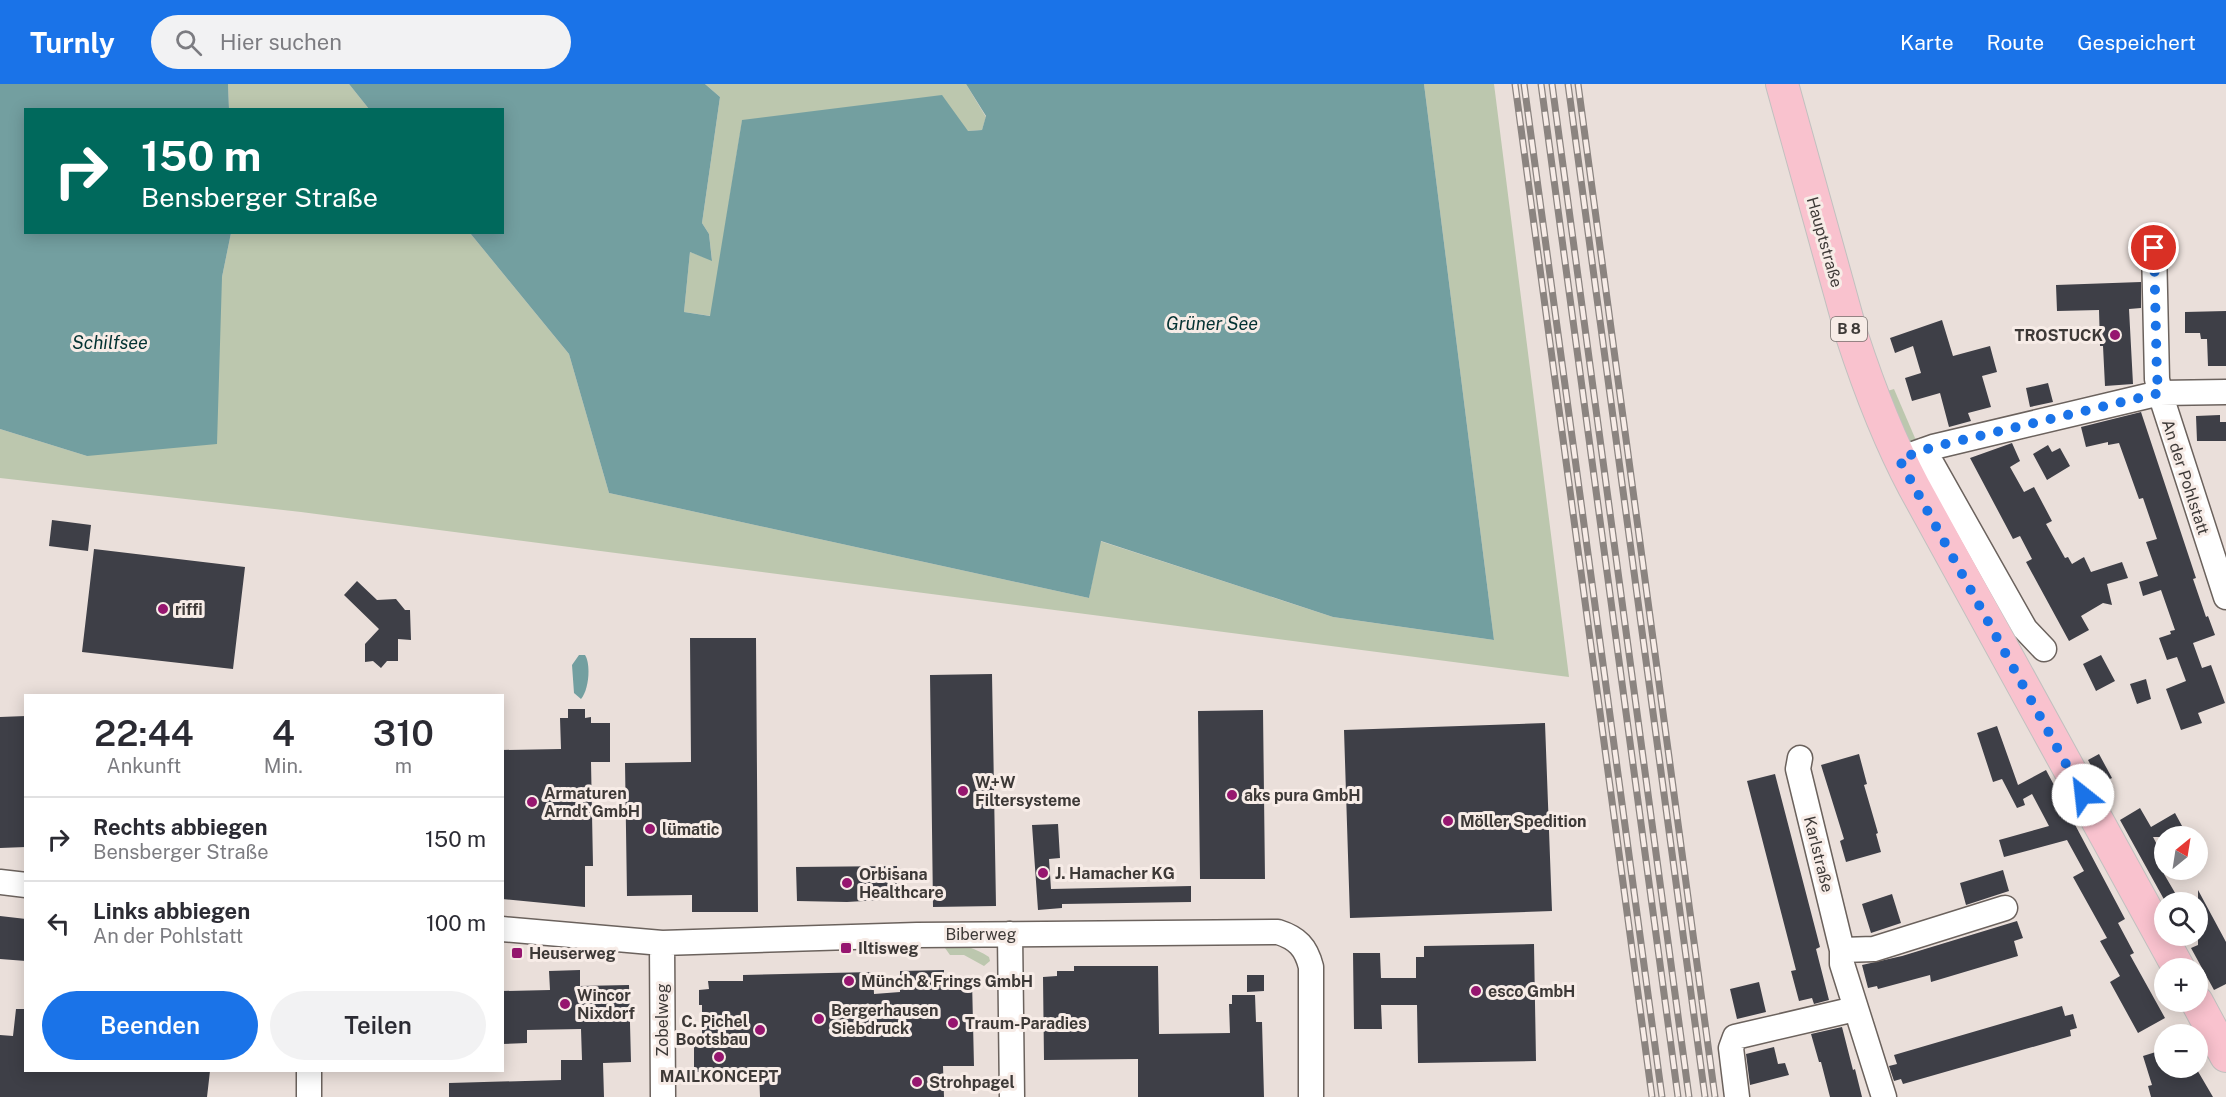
<!DOCTYPE html>
<html lang="de">
<meta charset="utf-8">
<style>
:root{--surface:#fff;--page:#f2f2f3;--text:#2b2b33;--muted:#7c7c81;--line:#e1e1e2;--accent:#1a73e8}
body{margin:0;font-family:"Public Sans",sans-serif;background:var(--page);color:var(--text);height:100vh;display:flex;flex-direction:column;font-size:22px;white-space:nowrap}
*{box-sizing:border-box;margin:0}
p{font-size:20px;color:var(--muted)}
.icon{flex:none;width:33px;height:33px;fill:none;stroke:currentColor;stroke-width:2;stroke-linecap:round;stroke-linejoin:round}
.map{position:relative;flex:1;overflow:hidden}
.sheet{position:absolute;left:24px;top:610px;width:480px;height:378px;display:flex;flex-direction:column;background:var(--surface);border-radius:0px;box-shadow:0 3px 15px #0003}
.sheet>*{flex:none}
.guide{position:absolute;left:24px;top:24px;width:480px;height:126px;border-radius:0px;box-shadow:0 3px 15px #0003;background:#00695c;color:#fff;overflow:hidden}
.needle{width:39px;rotate:30deg}
.fabs{position:absolute;left:2154px;top:742px;display:grid;gap:12px}
.fabs a{display:grid;place-items:center;width:54px;height:54px;border-radius:50%;background:var(--surface);box-shadow:0 3px 15px #0003;font-size:30px}
.pin{position:absolute;display:grid;place-items:center;width:51px;height:51px;color:#fff;margin:-26px;border:3px solid #fff;border-radius:50%;box-shadow:0 2px 6px #0007}
.me{position:absolute;width:66px;margin:-33px;rotate:331deg;stroke-linejoin:round;filter:drop-shadow(0 0 4px #0008)}
.turn{display:flex;align-items:center;gap:21px;height:126px;padding:0 18px;font-size:27px}
.turn .icon{width:78px;height:78px;stroke-width:2.5}
.turn b{display:block;font-size:42px;line-height:51px}
.eta{display:flex;justify-content:space-evenly;align-items:center;height:102px;text-align:center}
.eta b{font-size:36px;font-weight:600;line-height:42px}
.button{display:flex;gap:12px;margin-top:auto;padding:12px 18px}
.button a{flex:1;height:69px;border-radius:36px;background:var(--accent);color:#fff;font-size:24px;font-weight:600;line-height:69px;text-align:center}
.button a+a{background:var(--page);color:var(--text)}
ul{padding:0;list-style:none}
li{display:flex;align-items:center;gap:18px;height:84px;padding:0 18px;border-top:2px solid var(--line)}
li div{flex:1}
li b{display:block;font-size:22px}
li em{font-style:normal}
header{display:flex;align-items:center;gap:36px;box-sizing:border-box;height:84px;padding:0 30px;background:var(--accent);color:#fff}
header strong{font-size:28px}
nav{display:flex;gap:33px;margin-inline-start:auto;font-size:21px}
.search{width:420px;height:54px;background:var(--page);display:flex;align-items:center;gap:15px;box-sizing:border-box;padding:0 21px;border-radius:33px;color:var(--muted);font-size:22px}
.map>svg:first-child{display:block}
.green{fill:#bcc7ae}
.water{fill:#739fa0}
.building{fill:#3e3f47}
.lines{fill:none;stroke-linecap:round;stroke-linejoin:round}
.minor-casing{stroke:#6b625d;stroke-width:27}
.major-casing{stroke:#c1c0bf;stroke-width:34}
.minor{stroke:#fff;stroke-width:24}
.major{stroke:#f9c2ce;stroke-width:32}
.rail-casing{stroke:#8b8480;stroke-width:7}
.rail{stroke:#f7ece7;stroke-width:4.5;stroke-dasharray:14;stroke-linecap:butt}
.route{stroke:#1a73e8;stroke-width:10;stroke-dasharray:0 18}
.poi-dot{fill:#96166f;stroke:#f7ece7;stroke-width:2}
.labels{text-anchor:middle;stroke-width:6;stroke-linejoin:round;paint-order:stroke}
.shield{fill:#f7ece7;stroke:#756f6c;stroke-width:1.5}
.shield-label{font-size:15px;font-weight:bold;fill:#3d3937}
.street-label{font-size:16px;fill:#3d3937;stroke:#f7ece7}
.poi-label{font-size:16px;font-weight:bold;fill:#3d3937;stroke:#f7ece7;text-anchor:start}
.water-label{font-size:18px;font-style:italic;fill:#033232;stroke:#f7ece7}
</style>
<header>
<strong>Turnly</strong>
<div class="search"><svg class="icon" aria-label="search" viewBox="0 0 24 24"><circle cx="10" cy="10" r="6"/><path d="M15 15l6 6"/></svg>Hier suchen</div>
<nav><a>Karte</a><a>Route</a><a>Gespeichert</a></nav>
</header>
<div class="map">
<svg width="2226" height="1013" viewBox="0 0 2226 1013">
<rect width="100%" height="100%" fill="#eadfda"/>
<path class="green" d="M 228,0 L 349,0 L 369,25 L 229,25 Z
M 705,0 L 966,0 L 986,33 L 982,46 L 968,47 L 742,37 L 711,232 L 684,228 L 690,168 L 712,176 L 709,150 L 702,139 L 720,13 Z
M 1424,0 L 1494,0 L 1569,593 L 301,428 L 0,394 L 0,345 L 87,372 L 222,193 L 231,149 L 470,149 L 569,270 L 609,409 L 1089,514 L 1100,457 L 1333,533 L 1494,556 Z
M 1894,305 L 1915,354 L 1922,358 L 1909,360 L 1884,308 Z
M 946,860 C 963,860 975,864 989,873 L 990,877 L 984,882 L 964,871 L 950,871 L 945,864 Z"/>
<path class="water" d="M 0,0 L 228,0 L 229,25 L 26,26 L 26,148 L 231,149 L 222,193 L 217,360 L 87,372 L 0,345 Z
M 349,0 L 705,0 L 720,13 L 702,139 L 709,150 L 712,177 L 690,168 L 684,228 L 710,232 L 742,36 L 942,11 L 968,47 L 982,46 L 986,32 L 966,0 L 1424,0 L 1494,556 L 1333,533 L 1101,457 L 1089,514 L 609,409 L 569,270 L 470,149 L 502,148 L 502,26 L 369,25 Z
M 579,571 L 585,571 C 591,580 589,606 581,615 L 574,609 L 572,581 Z"/>
<path class="building" d="M 2141,198 L 2141,224 L 2129,225 L 2133,300 L 2105,302 L 2103,262 L 2100,262 L 2099,226 L 2057,227 L 2056,201 Z
M 2226,227 L 2226,282 L 2208,282 L 2207,255 L 2201,255 L 2200,249 L 2185,249 L 2185,228 Z
M 1942,236 L 1953,272 L 1990,262 L 1997,288 L 1982,292 L 1991,323 L 1968,329 L 1971,337 L 1949,343 L 1940,309 L 1912,317 L 1905,294 L 1921,289 L 1913,262 L 1895,269 L 1890,254 Z
M 2048,299 L 2053,318 L 2030,323 L 2026,304 Z
M 2141,328 L 2196,494 L 2193,495 L 2206,533 L 2208,532 L 2215,551 L 2193,559 L 2202,584 L 2211,581 L 2225,619 L 2198,629 L 2202,639 L 2181,646 L 2166,605 L 2186,597 L 2177,573 L 2167,576 L 2159,554 L 2171,550 L 2170,547 L 2175,546 L 2161,506 L 2143,512 L 2139,498 L 2158,492 L 2146,458 L 2157,455 L 2143,414 L 2139,415 L 2119,359 L 2108,361 L 2108,358 L 2086,363 L 2081,343 Z
M 2220,331 L 2220,338 L 2226,338 L 2226,357 L 2197,357 L 2196,332 Z
M 2012,359 L 2020,377 L 2010,383 L 2024,408 L 2034,403 L 2052,437 L 2046,440 L 2065,474 L 2068,473 L 2072,480 L 2084,473 L 2091,488 L 2122,478 L 2128,494 L 2107,500 L 2112,521 L 2103,519 L 2081,532 L 2089,546 L 2069,557 L 2026,478 L 2032,475 L 2020,452 L 2013,455 L 1970,374 Z
M 2048,361 L 2052,368 L 2060,364 L 2070,382 L 2047,396 L 2033,370 Z
M 52,436 L 91,441 L 88,467 L 49,462 Z
M 94,465 L 245,483 L 233,585 L 82,568 Z
M 357,497 L 377,516 L 396,515 L 405,526 L 410,526 L 411,556 L 398,555 L 398,577 L 387,577 L 381,584 L 373,577 L 365,578 L 365,560 L 379,545 L 344,511 Z
M 690,554 L 756,554 L 758,828 L 692,828 L 692,811 L 627,812 L 625,679 L 691,678 Z
M 2101,571 L 2115,597 L 2096,607 L 2083,580 Z
M 992,590 L 996,822 L 933,823 L 930,591 Z
M 2146,595 L 2151,615 L 2137,620 L 2130,600 Z
M 568,625 L 585,625 L 585,634 L 591,633 L 591,639 L 610,639 L 610,678 L 591,678 L 593,782 L 585,782 L 585,823 L 502,815 L 502,666 L 561,665 L 560,634 L 568,634 Z
M 1263,626 L 1265,795 L 1200,795 L 1198,627 Z
M 26,632 L 26,763 L 0,764 L 0,633 Z
M 1545,639 L 1552,827 L 1350,834 L 1344,646 Z
M 1997,642 L 2018,701 L 2046,686 L 2125,835 L 2118,839 L 2134,869 L 2130,871 L 2165,934 L 2138,949 L 2110,898 L 2120,892 L 2100,857 L 2107,854 L 2073,793 L 2084,787 L 2067,756 L 2004,773 L 1999,756 L 2049,742 L 2032,710 L 2023,715 L 2025,721 L 2017,724 L 2002,695 L 1993,698 L 1977,649 Z
M 1859,670 L 1867,700 L 1864,701 L 1878,749 L 1876,750 L 1881,768 L 1846,778 L 1840,757 L 1844,755 L 1821,681 Z
M 2099,670 L 2112,694 L 2098,701 L 2097,693 L 2088,676 Z
M 1775,690 L 1820,863 L 1816,865 L 1829,916 L 1814,920 L 1812,914 L 1799,917 L 1791,887 L 1796,886 L 1747,697 Z
M 2140,724 L 2151,743 L 2175,729 L 2188,753 L 2153,753 L 2164,774 L 2164,790 L 2181,819 L 2166,819 L 2120,736 Z
M 1058,740 L 1060,774 L 1049,775 L 1051,805 L 1191,802 L 1191,818 L 1062,820 L 1062,824 L 1038,826 L 1032,741 Z
M 897,782 L 897,815 L 847,818 L 797,817 L 796,783 Z
M 2003,786 L 2009,807 L 1966,821 L 1960,799 Z
M 2198,806 L 2226,858 L 2226,900 L 2214,906 L 2191,864 L 2198,861 Z
M 1892,810 L 1901,839 L 1871,849 L 1862,820 Z
M 0,832 L 26,835 L 26,877 L 0,875 Z
M 2017,837 L 2023,854 L 2014,857 L 2018,872 L 1931,898 L 1930,891 L 1878,905 L 1877,902 L 1868,904 L 1862,881 L 1902,872 Z
M 1534,860 L 1536,977 L 1418,979 L 1417,921 L 1381,921 L 1382,945 L 1354,945 L 1353,869 L 1380,869 L 1381,894 L 1416,894 L 1416,873 L 1424,873 L 1424,862 Z
M 1074,882 L 1158,882 L 1159,950 L 1230,949 L 1229,920 L 1232,920 L 1232,911 L 1255,911 L 1256,938 L 1262,938 L 1264,1013 L 1138,1013 L 1138,975 L 1044,976 L 1043,893 L 1057,892 L 1057,887 L 1074,887 Z
M 580,886 L 580,902 L 629,901 L 631,978 L 603,979 L 604,1013 L 449,1013 L 449,999 L 561,996 L 561,976 L 582,976 L 581,945 L 527,946 L 527,959 L 502,960 L 502,907 L 550,906 L 549,887 Z
M 944,886 L 944,892 L 958,892 L 958,896 L 972,896 L 974,982 L 943,982 L 944,1013 L 760,1013 L 759,987 L 694,988 L 694,958 L 702,958 L 702,921 L 699,921 L 699,906 L 709,905 L 708,897 L 743,897 L 743,891 L 873,888 L 874,910 L 900,908 L 900,887 Z
M 1247,891 L 1264,891 L 1264,907 L 1247,908 Z
M 1759,898 L 1766,928 L 1737,935 L 1730,905 Z
M 2062,922 L 2065,932 L 2073,930 L 2077,944 L 2070,946 L 2071,952 L 1903,1000 L 1901,995 L 1894,997 L 1889,982 L 1897,980 L 1894,971 Z
M 16,925 L 26,925 L 26,987 L 210,987 L 207,1013 L 0,1013 L 0,951 L 13,952 Z
M 1842,943 L 1853,986 L 1855,985 L 1862,1013 L 1830,1013 L 1821,978 L 1819,978 L 1811,950 Z
M 1774,963 L 1778,980 L 1785,979 L 1789,991 L 1750,1001 L 1746,970 Z
M 2159,967 L 2164,984 L 2196,984 L 2213,1013 L 2151,1013 L 2148,1002 L 2152,1001 L 2143,972 Z"/>
<g class="lines">
<defs>
<path id="minor" d="M 2154,164 L 2157,295 L 2160,309 L 2226,513
M 1924,366 L 2025,545 L 2044,565
M 1899,375 L 1933,363 L 2160,309 L 2226,308
M 1800,674 L 1798,685 L 1842,866 L 1842,880 L 1884,1013
M 0,798 L 26,801
M 502,845 L 662,859 L 917,851 L 1278,848 C 1297,854 1306,863 1311,883 L 1311,1013
M 1010,850 L 1012,1013
M 662,859 L 663,1013
M 1842,866 L 1874,865 L 2005,824
M 309,987 L 309,1013
M 1737,1013 L 1731,964 L 1735,953 L 1855,925"/>
<path id="major" d="M 1782,0 L 1852,252 C 1869,304 1888,354 1914,403 L 2179,885
M 2197,918 L 2226,972"/>
</defs>
<use href="#minor" class="minor-casing"/>
<use href="#major" class="major-casing"/>
<use href="#minor" class="minor"/>
<use href="#major" class="major"/>
<defs>
<path id="rail" d="M 1515,0 L 1652,1013
M 1524,0 L 1662,1013
M 1541,0 L 1678,1013
M 1552,0 L 1689,1013
M 1568,0 L 1705,1013
M 1578,0 L 1715,1013"/>
</defs>
<use href="#rail" class="rail-casing"/>
<use href="#rail" class="rail"/>
</g>
<g class="lines">
<path class="route" d="M 2083,711 L 1899,375 L 1933,363 L 2160,309 L 2157,294 L 2154,164"/>
</g>
<g class="poi-dot">
<circle cx="2115" cy="251" r="6"/>
<circle cx="163" cy="525" r="6"/>
<circle cx="963" cy="707" r="6"/>
<circle cx="1232" cy="711" r="6"/>
<circle cx="532" cy="718" r="6"/>
<circle cx="1448" cy="737" r="6"/>
<circle cx="650" cy="745" r="6"/>
<circle cx="1043" cy="789" r="6"/>
<circle cx="847" cy="799" r="6"/>
<rect x="840" y="858" width="12" height="12" rx="3"/>
<rect x="511" y="863" width="12" height="12" rx="3"/>
<circle cx="849" cy="897" r="6"/>
<circle cx="1476" cy="907" r="6"/>
<circle cx="565" cy="920" r="6"/>
<circle cx="819" cy="935" r="6"/>
<circle cx="953" cy="939" r="6"/>
<circle cx="760" cy="946" r="6"/>
<circle cx="719" cy="973" r="6"/>
<circle cx="917" cy="998" r="6"/>
</g>
<g class="labels">
<rect class="shield" x="1831" y="233" width="36" height="24" rx="4.5"/>
<g class="shield-label">
<text x="1849" y="250">B 8</text>
</g>
<g class="street-label">
<text transform="translate(1825 158) rotate(74)" y="6">Hauptstraße</text>
<text transform="translate(2186 393) rotate(72)" y="6">An der Pohlstatt</text>
<text transform="translate(1819 770) rotate(76)" y="6">Karlstraße</text>
<text x="981" y="856">Biberweg</text>
<text transform="translate(662 936) rotate(-90)" y="6">Zobelweg</text>
</g>
<g class="poi-label">
<text x="2103" y="257" text-anchor="end">TROSTUCK</text>
<text x="175" y="531">riffi</text>
<text x="975" y="704">W+W<tspan x="975" dy="18">Filtersysteme</tspan></text>
<text x="544" y="715">Armaturen<tspan x="544" dy="18">Arndt GmbH</tspan></text>
<text x="1244" y="717">aks pura GmbH</text>
<text x="1460" y="743">Möller Spedition</text>
<text x="662" y="751">lümatic</text>
<text x="1055" y="795">J. Hamacher KG</text>
<text x="859" y="796">Orbisana<tspan x="859" dy="18">Healthcare</tspan></text>
<text x="858" y="870">Iltisweg</text>
<text x="529" y="875">Heuserweg</text>
<text x="861" y="903">Münch &amp; Frings GmbH</text>
<text x="1488" y="913">esco GmbH</text>
<text x="577" y="917">Wincor<tspan x="577" dy="18">Nixdorf</tspan></text>
<text x="831" y="932">Bergerhausen<tspan x="831" dy="18">Siebdruck</tspan></text>
<text x="748" y="943" text-anchor="end">C. Pichel<tspan x="748" dy="18">Bootsbau</tspan></text>
<text x="965" y="945">Traum-Paradies</text>
<text x="719" y="998" text-anchor="middle">MAILKONCEPT</text>
<text x="929" y="1004">Strohpagel</text>
</g>
<g class="water-label">
<text x="1212" y="246">Grüner See</text>
<text x="110" y="265">Schilfsee</text>
</g>
</g>
</svg>
<div class="fabs">
<a><svg class="needle" viewBox="-14 -14 28 28"><path d="M0-13l5 13h-10z" fill="#e53935"/><path d="M0 13l5-13h-10z" fill="#7c7c81"/></svg></a>
<a><svg class="icon" aria-label="search" viewBox="0 0 24 24"><circle cx="10" cy="10" r="6"/><path d="M15 15l6 6"/></svg></a>
<a>+</a>
<a>−</a>
</div>
<div class="pin" style="left:2154px;top:164px;background:#d93025"><svg class="icon" aria-label="arrive" viewBox="0 0 24 24"><path d="M6 21V4h12l-3 4 3 4H6"/></svg></div>
<svg class="me" style="left:2083px;top:711px" viewBox="-20 -20 40 40"><circle r="19" fill="#fff"/><path d="M0-13L10 11 0 6-10 11z" fill="#1a73e8"/></svg>
<div class="guide">
<div class="turn"><svg class="icon" aria-label="right" viewBox="0 0 24 24"><path d="M7 20v-9h11M14 6l5 5-5 5"/></svg><div><b>150 m</b>Bensberger Straße</div></div>
</div>
<section class="sheet">
<div class="eta">
<div><b>22:44</b><p>Ankunft</p></div>
<div><b>4</b><p>Min.</p></div>
<div><b>310</b><p>m</p></div>
</div>
<ul>
<li><svg class="icon" aria-label="right" viewBox="0 0 24 24"><path d="M7 20v-9h11M14 6l5 5-5 5"/></svg><div><b>Rechts abbiegen</b><p>Bensberger Straße</p></div><em>150 m</em></li>
<li><svg class="icon" aria-label="left" viewBox="0 0 24 24"><path d="M17 20v-9H6M10 6l-5 5 5 5"/></svg><div><b>Links abbiegen</b><p>An der Pohlstatt</p></div><em>100 m</em></li>
</ul>
<div class="button"><a>Beenden</a><a>Teilen</a></div>
</section>
</div>
